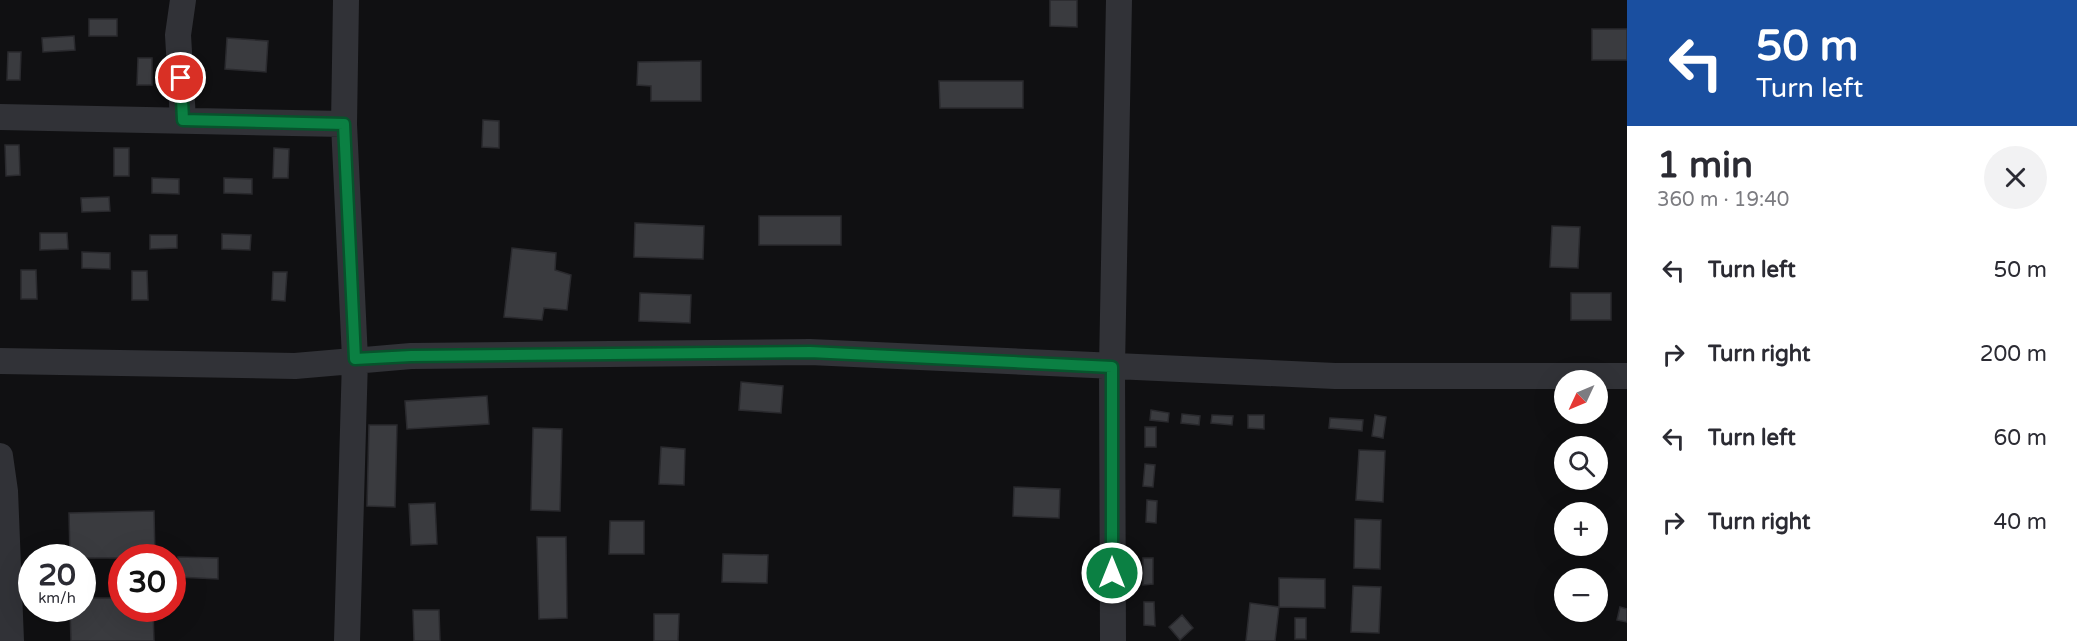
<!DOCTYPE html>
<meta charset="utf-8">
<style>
:root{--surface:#fff;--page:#f2f2f3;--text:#2b2b33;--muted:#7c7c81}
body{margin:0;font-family:"Varela Round",sans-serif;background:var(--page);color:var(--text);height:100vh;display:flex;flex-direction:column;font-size:22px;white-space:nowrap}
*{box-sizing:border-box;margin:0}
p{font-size:20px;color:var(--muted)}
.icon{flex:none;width:33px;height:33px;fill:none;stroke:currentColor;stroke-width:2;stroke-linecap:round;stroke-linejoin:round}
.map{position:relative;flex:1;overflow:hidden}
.details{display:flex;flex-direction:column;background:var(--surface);width:450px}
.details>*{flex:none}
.banner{background:#1a4fa0;color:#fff;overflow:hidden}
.needle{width:39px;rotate:226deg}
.fabs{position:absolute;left:1554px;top:370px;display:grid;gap:12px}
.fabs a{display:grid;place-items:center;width:54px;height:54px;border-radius:50%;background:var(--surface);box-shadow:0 6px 24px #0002;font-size:30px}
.speed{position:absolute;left:18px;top:544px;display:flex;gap:12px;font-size:30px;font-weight:700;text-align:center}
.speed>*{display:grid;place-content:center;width:78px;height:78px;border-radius:50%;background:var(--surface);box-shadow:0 6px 24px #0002;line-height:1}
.speed small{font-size:15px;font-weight:400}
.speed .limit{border:9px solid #d22;background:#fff;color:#111}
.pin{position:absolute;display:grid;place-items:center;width:51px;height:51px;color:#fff;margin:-26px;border:3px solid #fff;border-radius:50%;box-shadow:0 2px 6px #0007}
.me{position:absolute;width:66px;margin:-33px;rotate:0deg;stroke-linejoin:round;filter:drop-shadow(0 0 4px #0008)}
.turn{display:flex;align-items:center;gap:21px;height:126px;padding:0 30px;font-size:27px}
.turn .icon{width:78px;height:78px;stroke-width:2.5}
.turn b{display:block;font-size:42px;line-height:51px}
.round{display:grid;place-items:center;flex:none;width:63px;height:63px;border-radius:32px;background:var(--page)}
.overview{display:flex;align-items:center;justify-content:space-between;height:102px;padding:0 30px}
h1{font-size:36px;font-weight:700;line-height:45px}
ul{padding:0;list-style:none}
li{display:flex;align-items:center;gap:18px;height:84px;padding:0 30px}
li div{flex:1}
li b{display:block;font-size:22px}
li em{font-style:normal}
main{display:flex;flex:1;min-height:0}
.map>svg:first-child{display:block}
.building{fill:#3a3b3f;stroke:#2a2a2e;stroke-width:1.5}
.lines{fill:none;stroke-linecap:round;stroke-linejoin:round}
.minor{stroke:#313237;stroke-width:26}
.route-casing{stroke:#07532c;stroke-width:15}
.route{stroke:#0b8043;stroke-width:10}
</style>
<main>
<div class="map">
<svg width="1627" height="641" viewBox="0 0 1627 641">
<rect width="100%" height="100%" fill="#101012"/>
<path class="building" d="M 1050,0 L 1077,0 L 1077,27 L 1050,26 Z
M 89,19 L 117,19 L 117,36 L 89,36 Z
M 1592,29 L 1627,29 L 1627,60 L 1592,60 Z
M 74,36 L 75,50 L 43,52 L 42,38 Z
M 227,38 L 268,41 L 266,72 L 225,69 Z
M 8,52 L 21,52 L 20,80 L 7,80 Z
M 138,58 L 152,58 L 152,85 L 137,85 Z
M 701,61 L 701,101 L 651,101 L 651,86 L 637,85 L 638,62 Z
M 939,81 L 1023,81 L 1023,108 L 940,108 Z
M 483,120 L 499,121 L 499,148 L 482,147 Z
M 5,145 L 19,145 L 20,175 L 6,176 Z
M 114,148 L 129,148 L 129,176 L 114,176 Z
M 274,148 L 289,149 L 288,178 L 273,178 Z
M 152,178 L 179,179 L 179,194 L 152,193 Z
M 224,178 L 252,179 L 252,194 L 224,193 Z
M 109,197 L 110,211 L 82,212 L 81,198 Z
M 759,216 L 841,216 L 841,245 L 759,245 Z
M 635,223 L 704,226 L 703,259 L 634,257 Z
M 1552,226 L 1580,227 L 1578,268 L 1550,267 Z
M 40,233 L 67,233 L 68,249 L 40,250 Z
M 222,234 L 251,235 L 250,250 L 222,249 Z
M 150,235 L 177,235 L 177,248 L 150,249 Z
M 512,248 L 556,253 L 555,270 L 571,275 L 567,310 L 544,308 L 542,320 L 504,317 Z
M 82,252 L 110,253 L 110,269 L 82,268 Z
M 21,270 L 36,270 L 37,299 L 21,299 Z
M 132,271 L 147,271 L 148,300 L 132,300 Z
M 273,272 L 287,272 L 285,301 L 272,300 Z
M 640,293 L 691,295 L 690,323 L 639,321 Z
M 1571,293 L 1611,293 L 1611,320 L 1571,320 Z
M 741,382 L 783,386 L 781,413 L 739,410 Z
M 487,396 L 489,424 L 407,429 L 405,401 Z
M 1151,410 L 1169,413 L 1168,422 L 1150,420 Z
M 1182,414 L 1200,416 L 1199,425 L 1181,423 Z
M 1212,415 L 1233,416 L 1232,425 L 1211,423 Z
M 1248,415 L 1264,415 L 1264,429 L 1248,428 Z
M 1375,415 L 1386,417 L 1383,438 L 1372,436 Z
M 1330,418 L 1363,420 L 1362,431 L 1329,428 Z
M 369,425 L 397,425 L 395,507 L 367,506 Z
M 1145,427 L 1156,427 L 1156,447 L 1145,447 Z
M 533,428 L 562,429 L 560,511 L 531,510 Z
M 661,447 L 685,449 L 684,485 L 659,484 Z
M 1359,450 L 1385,451 L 1383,502 L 1356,500 Z
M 1145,464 L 1155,465 L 1153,487 L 1143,486 Z
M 1014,487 L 1060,489 L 1059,518 L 1013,516 Z
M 1147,500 L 1157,501 L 1156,523 L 1146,522 Z
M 435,503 L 437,544 L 411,545 L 409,504 Z
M 154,511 L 155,558 L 70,558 L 69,513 Z
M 1355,519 L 1381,520 L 1380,569 L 1354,568 Z
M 610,521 L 644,521 L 644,554 L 609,554 Z
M 537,537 L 566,537 L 567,618 L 539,619 Z
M 723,554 L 768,555 L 767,583 L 722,582 Z
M 178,557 L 218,558 L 218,579 L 177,577 Z
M 1143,558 L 1153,558 L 1153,584 L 1143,585 Z
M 1279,578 L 1325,579 L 1325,608 L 1279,607 Z
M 1353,586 L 1381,587 L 1379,633 L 1351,632 Z
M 82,598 L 122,598 L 122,609 L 153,609 L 154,641 L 71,641 L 70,609 L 82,609 Z
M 1144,602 L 1154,602 L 1155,626 L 1144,625 Z
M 1250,603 L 1279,607 L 1275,641 L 1246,641 Z
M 1620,607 L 1627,609 L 1627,622 L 1617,620 Z
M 413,610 L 439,610 L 440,641 L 414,641 Z
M 654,614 L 679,614 L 678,641 L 654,641 Z
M 1182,615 L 1193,628 L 1180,640 L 1169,627 Z
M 1295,618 L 1306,618 L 1306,639 L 1295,639 Z"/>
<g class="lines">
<path class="minor" d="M 183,0 L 178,35 L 183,120
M 346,0 L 344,124 L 355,359 L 347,641
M 0,117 L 344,124
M 0,361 L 295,366 L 411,356 L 810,352 L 1335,376 L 1627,376
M 0,456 L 5,491 L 11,641
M 1113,641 L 1112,367 L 1119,0"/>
</g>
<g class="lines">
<defs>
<path id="route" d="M 181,78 L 183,120 L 344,124 L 355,359 L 411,356 L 810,352 L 1112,367 L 1112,573"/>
</defs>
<use href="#route" class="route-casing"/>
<use href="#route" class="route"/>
</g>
</svg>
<div class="fabs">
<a><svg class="needle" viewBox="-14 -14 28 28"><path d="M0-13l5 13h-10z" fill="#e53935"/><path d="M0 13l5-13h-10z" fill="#7c7c81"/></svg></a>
<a><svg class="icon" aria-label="search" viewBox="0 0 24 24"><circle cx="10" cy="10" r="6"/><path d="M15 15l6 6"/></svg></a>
<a>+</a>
<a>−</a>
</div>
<div class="speed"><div>20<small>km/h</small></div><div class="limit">30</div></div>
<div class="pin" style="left:181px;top:78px;background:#d93025"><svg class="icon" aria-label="arrive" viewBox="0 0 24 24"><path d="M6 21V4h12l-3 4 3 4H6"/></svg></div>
<svg class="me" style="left:1112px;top:573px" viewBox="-20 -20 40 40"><circle r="17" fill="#0b8043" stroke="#fff" stroke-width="3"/><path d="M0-11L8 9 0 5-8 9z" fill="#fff"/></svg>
</div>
<section class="details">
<div class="banner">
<div class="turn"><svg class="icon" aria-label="left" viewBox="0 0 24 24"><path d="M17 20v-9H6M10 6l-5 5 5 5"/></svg><div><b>50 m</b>Turn left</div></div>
</div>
<div class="overview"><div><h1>1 min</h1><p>360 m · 19:40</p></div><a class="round"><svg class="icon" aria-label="close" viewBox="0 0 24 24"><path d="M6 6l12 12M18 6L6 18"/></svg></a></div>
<ul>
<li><svg class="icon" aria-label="left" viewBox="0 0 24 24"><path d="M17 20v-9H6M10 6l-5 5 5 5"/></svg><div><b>Turn left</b></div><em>50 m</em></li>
<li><svg class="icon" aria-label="right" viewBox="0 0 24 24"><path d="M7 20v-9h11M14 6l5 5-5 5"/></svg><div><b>Turn right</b></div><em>200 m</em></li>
<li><svg class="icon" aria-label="left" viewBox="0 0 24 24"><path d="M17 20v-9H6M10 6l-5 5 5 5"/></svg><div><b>Turn left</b></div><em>60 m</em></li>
<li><svg class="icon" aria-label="right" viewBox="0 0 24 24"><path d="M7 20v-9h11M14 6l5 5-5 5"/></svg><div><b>Turn right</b></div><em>40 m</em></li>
</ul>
</section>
</main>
